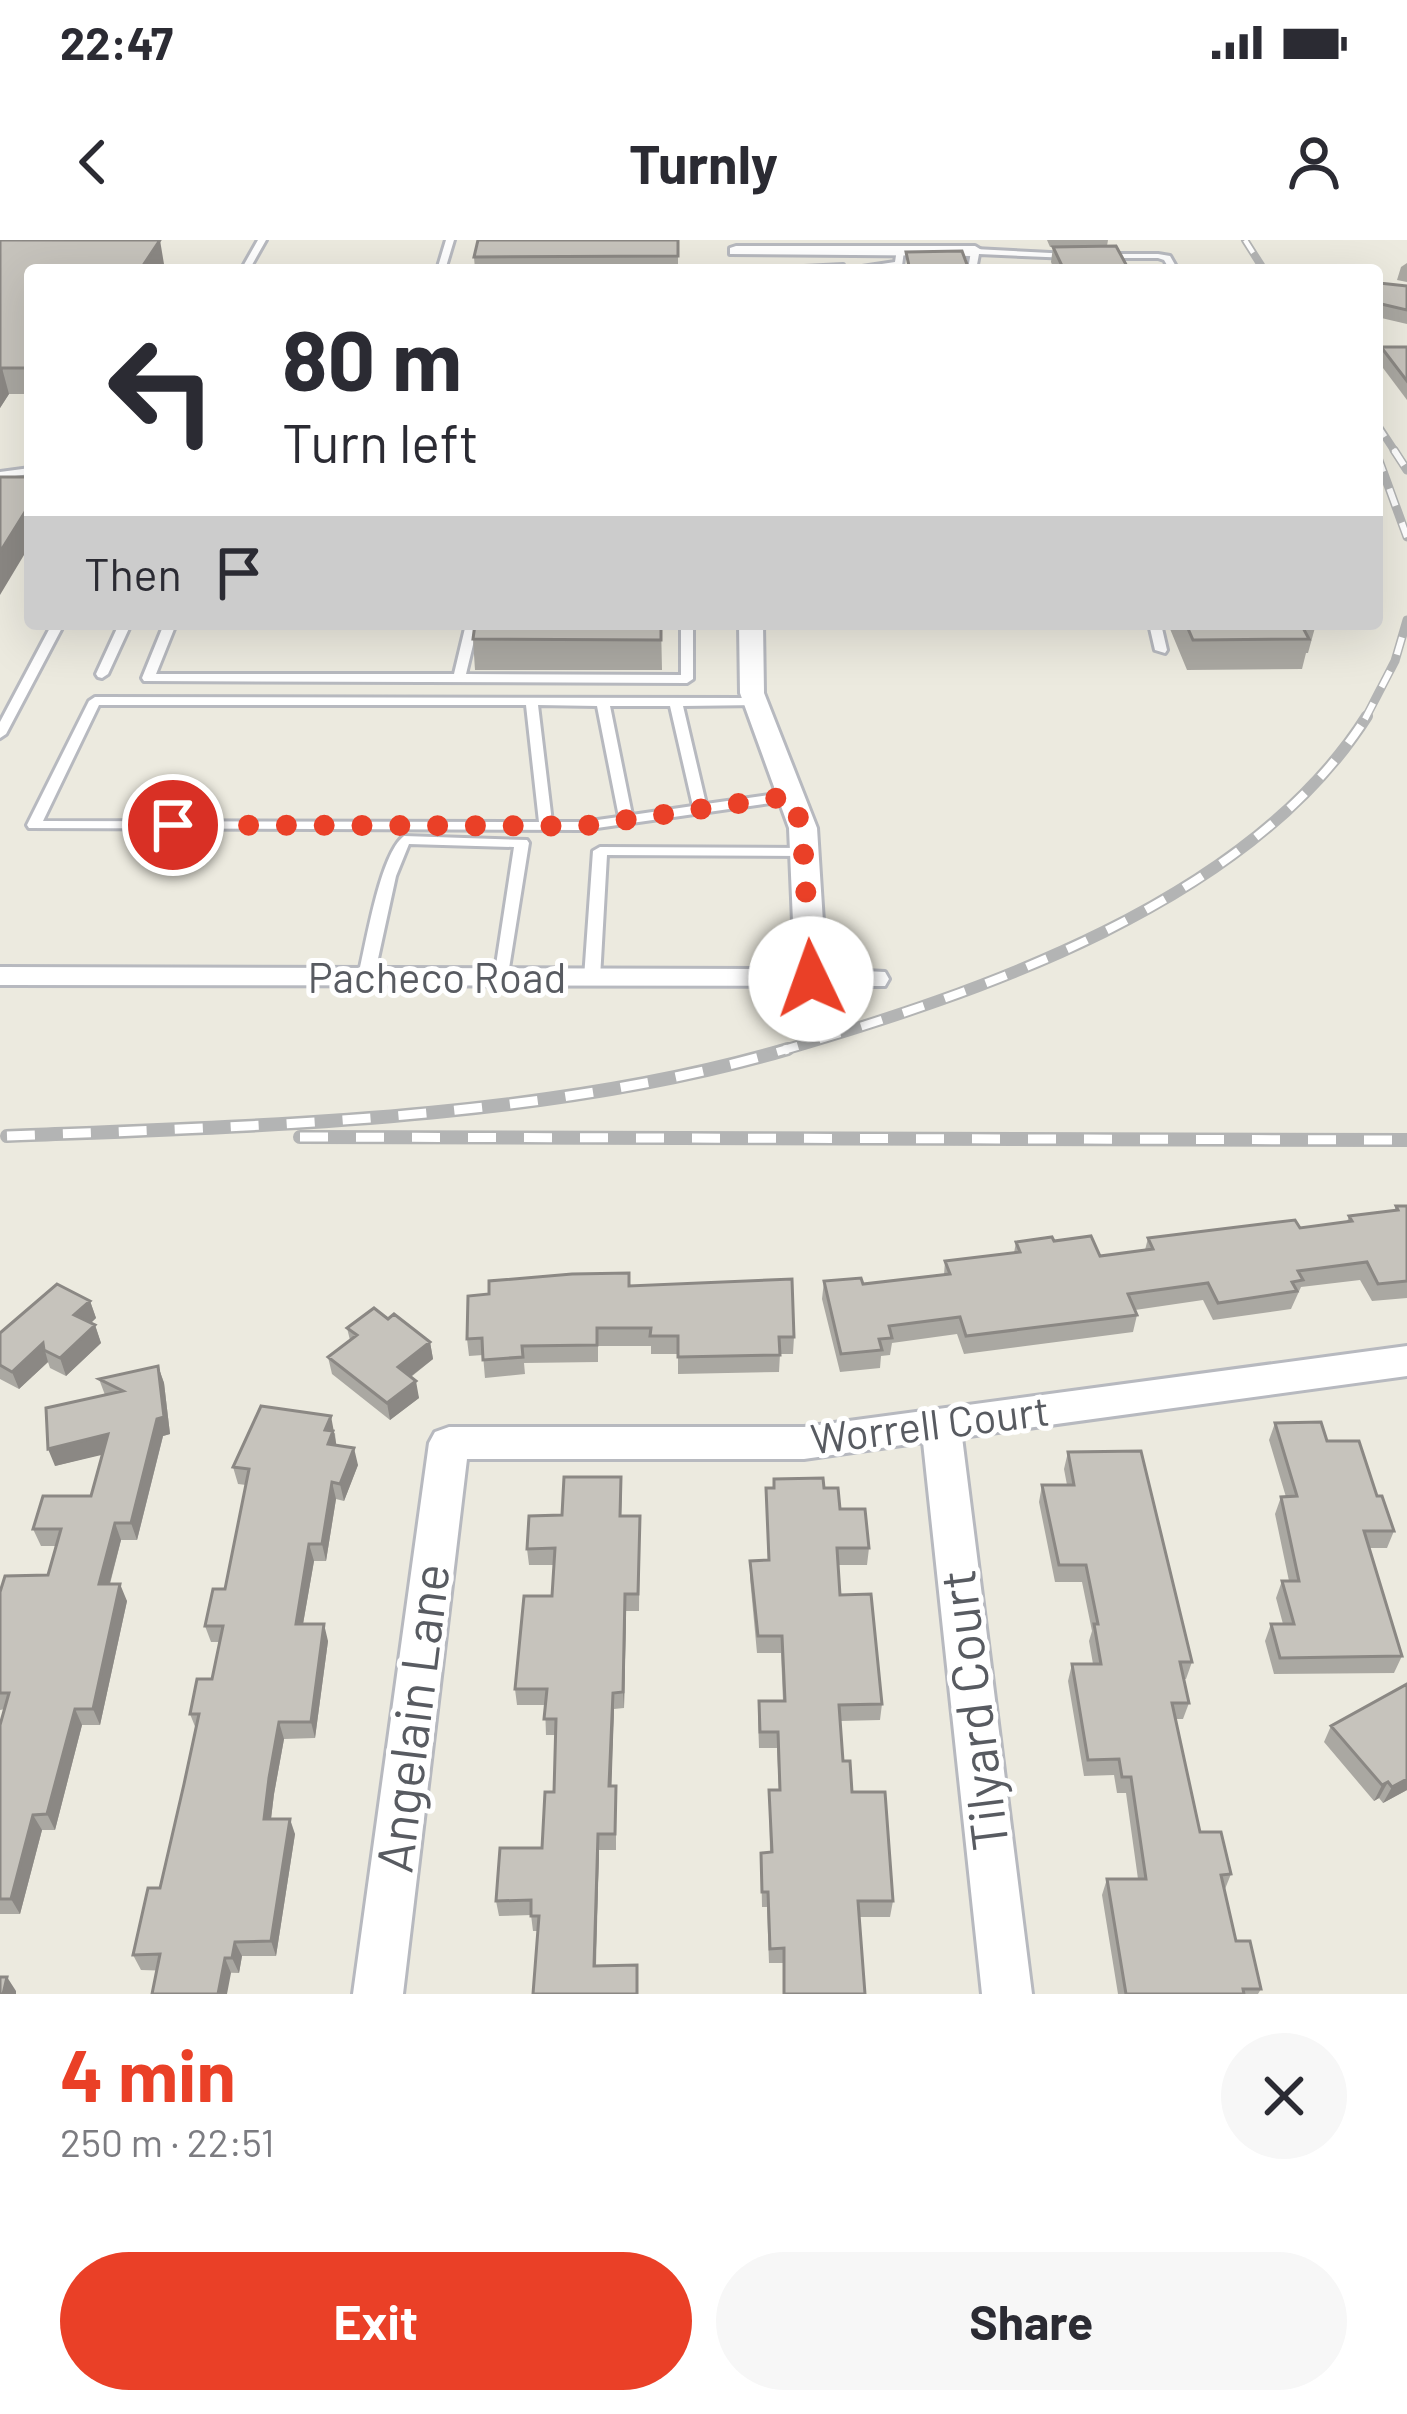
<!DOCTYPE html>
<meta charset="utf-8">
<style>
:root{--surface:#fff;--page:#f7f7f7;--text:#2b2b33;--muted:#7c7c81;--accent:#ea4027}
body{margin:0;font-family:Barlow,sans-serif;background:var(--page);color:var(--text);height:100vh;display:flex;flex-direction:column;font-size:45px;white-space:nowrap}
*{box-sizing:border-box;margin:0}
p{font-size:39px;color:var(--muted)}
.icon{flex:none;width:66px;height:66px;fill:none;stroke:currentColor;stroke-width:2;stroke-linecap:round;stroke-linejoin:round}
.map{position:relative;height:1754px;overflow:hidden}
.details{display:flex;flex-direction:column;background:var(--surface);flex:1}
.details>*{flex:none}
.hud{position:absolute;left:24px;top:24px;width:1359px;height:366px;border-radius:12px;box-shadow:0 12px 48px #0002;background:#fff;color:var(--text);overflow:hidden}
.pin{position:absolute;display:grid;place-items:center;width:102px;height:102px;color:#fff;margin:-51px;border:6px solid #fff;border-radius:50%;box-shadow:0 3px 12px #0007}
.me{position:absolute;width:132px;margin:-66px;rotate:357deg;stroke-linejoin:round;filter:drop-shadow(0 0 9px #0008)}
.turn{display:flex;align-items:center;gap:42px;height:252px;padding:0 60px;font-size:54px}
.turn .icon{width:156px;height:156px;stroke-width:2.5}
.turn b{display:block;font-size:84px;line-height:102px}
.then{display:flex;align-items:center;height:114px;padding:0 60px;background:#0003;gap:24px;font-size:45px}
.round{display:grid;place-items:center;flex:none;width:126px;height:126px;border-radius:63px;background:var(--page)}
.overview{display:flex;align-items:center;justify-content:space-between;height:204px;padding:0 60px}
h1{font-size:72px;font-weight:700;line-height:90px;color:var(--accent)}
.action{display:flex;gap:24px;margin-top:auto;padding:24px 60px}
.action a{flex:1;height:138px;border-radius:72px;background:var(--accent);color:#fff;font-size:48px;font-weight:700;line-height:138px;text-align:center}
.action a+a{background:var(--page);color:var(--text)}
.status{display:flex;justify-content:space-between;align-items:center;height:84px;padding:0 60px;background:var(--surface);direction:ltr}
.status svg{height:33px;fill:currentColor}
header{display:flex;justify-content:space-between;align-items:center;height:156px;padding:0 60px;background:var(--surface);font-size:54px;font-weight:700}
.map>svg:first-child{display:block}
.lines{fill:none;stroke-linecap:round;stroke-linejoin:round}
.service-casing{stroke:#b7b9bf;stroke-width:6}
.minor-casing{stroke:#b7b9bf;stroke-width:6}
.service{fill:#fff;fill-rule:evenodd}
.minor{fill:#fff;fill-rule:evenodd}
.rail-far3-casing{stroke:#b3b4b4;stroke-width:8}
.rail-far2-casing{stroke:#b3b4b4;stroke-width:9}
.rail-far1-casing{stroke:#b3b4b4;stroke-width:12}
.rail-casing{stroke:#b3b4b4;stroke-width:14}
.rail-far3{stroke:#fff;stroke-width:4.5;stroke-dasharray:15;stroke-linecap:butt}
.rail-far2{stroke:#fff;stroke-width:6;stroke-dasharray:18;stroke-linecap:butt}
.rail-far1{stroke:#fff;stroke-width:8;stroke-dasharray:22;stroke-linecap:butt}
.rail{stroke:#fff;stroke-width:9;stroke-dasharray:28;stroke-linecap:butt}
.wall{fill:#aaa8a2}
.shaded-wall{fill:#8b8884}
.building{fill:#c6c3bc;stroke:#8b8884;stroke-width:3}
.route{stroke:#ea4027;stroke-width:21;stroke-dasharray:0 37.8}
.labels{text-anchor:middle;stroke-width:10;stroke-linejoin:round;paint-order:stroke}
.street-label{font-size:42px;fill:#585b61;stroke:#fff}
.near-street-label{font-size:51px;fill:#585b61;stroke:#fff}
</style>
<div class="status"><b>22:47</b><svg viewBox="0 0 49 12"><path d="M0 12V9h3v3zM5 12V6h3v6zM10 12V3h3v9zM15 12V0h3v12zM26 1h20v11H26zM47 4h2v5h-2z"/></svg></div>
<header><svg class="icon" aria-label="back" viewBox="0 0 24 24"><path d="M15 5l-7 7 7 7"/></svg>Turnly<svg class="icon" aria-label="person" viewBox="0 0 24 24"><circle cx="12" cy="8" r="4"/><path d="M4 21q1-7 8-7t8 7"/></svg></header>
<div class="map">
<svg width="1407" height="1754" viewBox="0 0 1407 1754">
<rect width="100%" height="100%" fill="#eceadf"/>
<g class="lines">
<defs>
<path id="service" d="M 258,0 L 266,0 L 249,30 L 241,30 Z
M 446,0 L 454,0 L 445,30 L 437,30 Z
M 897,9 L 904,11 L 902,26 L 866,29 L 862,27 L 895,22 Z
M 975,9 L 1070,14 L 1074,16 L 1070,18 L 979,14 L 976,30 L 968,30 L 971,11 Z
M 1101,14 L 1158,14 L 1170,16 L 1178,30 L 1170,30 L 1164,20 L 1158,18 L 1098,18 Z
M 843,25 L 840,29 L 780,30 L 784,28 Z
M 30,228 L 30,234 L 0,238 L 0,232 Z
M 52,384 L 64,384 L 6,494 L 0,498 L 0,482 Z
M 119,384 L 131,384 L 108,434 L 102,438 L 98,437 L 96,434 Z
M 164,384 L 176,384 L 156,434 L 454,434 L 466,384 L 478,384 L 466,434 L 681,435 L 681,384 L 693,384 L 693,439 L 687,443 L 144,441 L 142,438 Z
M 1149,384 L 1161,384 L 1167,410 L 1165,413 L 1155,410 Z
M 95,457 L 755,458 L 761,462 L 759,465 L 683,466 L 706,564 L 791,552 L 798,556 L 791,560 L 583,590 L 29,588 L 27,585 L 89,461 ZM 99,465 L 526,465 L 539,582 L 43,581 ZM 538,465 L 597,466 L 619,577 L 583,582 L 552,582 ZM 610,466 L 670,466 L 693,566 L 632,575 Z
M 404,596 L 527,600 L 529,603 L 507,741 L 502,743 L 494,738 L 514,607 L 409,604 L 396,636 L 374,737 L 366,742 L 361,740 L 358,737 C 366,704 380,614 404,596 Z
M 600,607 L 804,608 L 811,612 L 804,616 L 607,615 L 600,738 L 592,743 L 584,738 L 593,611 Z"/>
<path id="minor" d="M 736,6 L 975,6 L 983,11 L 975,16 L 730,14 L 730,8 Z
M 739,384 L 763,384 L 764,453 L 817,588 L 826,729 L 885,732 L 889,739 L 885,746 L 0,745 L 0,727 L 795,729 L 789,588 L 740,453 Z
M 1407,1106 L 1407,1136 L 962,1197 L 1032,1754 L 982,1754 L 923,1202 L 804,1219 L 467,1219 L 403,1754 L 353,1754 L 429,1203 L 435,1192 L 449,1187 L 804,1187 Z"/>
</defs>
<use href="#service" class="service-casing"/>
<use href="#minor" class="minor-casing"/>
<use href="#service" class="service"/>
<use href="#minor" class="minor"/>
<defs>
<path id="rail-far3" d="M 1245,0 L 1264,30
M 1377,184 L 1396,213"/>
<path id="rail-far2" d="M 1394,210 L 1407,230
M 1377,215 L 1407,297
M 1365,479 L 1395,421 L 1407,380"/>
<path id="rail-far1" d="M 777,812 C 979,753 1249,663 1367,476"/>
<path id="rail" d="M 7,896 C 258,886 547,880 788,809
M 300,897 L 1407,900"/>
</defs>
<use href="#rail-far3" class="rail-far3-casing"/>
<use href="#rail-far2" class="rail-far2-casing"/>
<use href="#rail-far1" class="rail-far1-casing"/>
<use href="#rail" class="rail-casing"/>
<use href="#rail-far3" class="rail-far3"/>
<use href="#rail-far2" class="rail-far2"/>
<use href="#rail-far1" class="rail-far1"/>
<use href="#rail" class="rail"/>
</g>
<path class="wall" d="M 0,0 L 164,24 L 161,30 L 30,30 L 30,154 L 9,154 L 0,168 Z
M 678,0 L 678,30 L 475,30 L 474,17 Z
M 1047,0 L 1108,0 L 1107,6 L 1129,30 L 1054,30 L 1051,22 L 1053,7 L 1059,7 L 1050,7 Z
M 1407,23 L 1407,42 L 1397,40 L 1401,27 Z
M 1377,44 L 1407,46 L 1407,84 L 1377,77 Z
M 1381,107 L 1407,107 L 1407,160 L 1377,120 Z
M 661,384 L 662,430 L 475,430 L 473,399 Z
M 1168,384 L 1316,384 L 1308,413 L 1306,413 L 1302,429 L 1187,430 Z
M 1396,966 L 1407,966 L 1407,1058 L 1372,1061 L 1360,1040 L 1301,1047 L 1291,1069 L 1213,1080 L 1203,1060 L 1135,1070 L 1137,1075 L 1133,1092 L 964,1114 L 957,1094 L 892,1103 L 890,1115 L 881,1116 L 880,1128 L 840,1132 L 822,1059 L 824,1041 L 863,1044 L 944,1035 L 945,1021 L 1014,1013 L 1016,1002 L 1054,1001 L 1100,1016 L 1145,1010 L 1148,998 L 1300,988 L 1347,982 L 1349,976 L 1394,971 Z
M 630,1046 L 794,1097 L 793,1114 L 780,1114 L 779,1132 L 678,1134 L 678,1114 L 651,1114 L 651,1106 L 598,1106 L 598,1122 L 524,1123 L 525,1134 L 485,1138 L 483,1115 L 469,1116 L 467,1099 Z
M 90,1061 L 96,1078 L 91,1083 L 95,1085 L 101,1103 L 66,1136 L 50,1128 L 48,1122 L 19,1149 L 0,1139 L 0,1093 Z
M 388,1079 L 430,1102 L 433,1119 L 411,1137 L 419,1158 L 390,1180 L 332,1134 L 328,1117 L 350,1100 L 347,1088 Z
M 158,1126 L 164,1143 L 170,1194 L 163,1196 L 137,1300 L 121,1300 L 110,1344 L 127,1361 L 100,1485 L 82,1485 L 55,1590 L 42,1590 L 20,1674 L 0,1674 L 0,1485 L 5,1469 L 0,1470 L 0,1352 L 48,1335 L 56,1306 L 41,1306 L 33,1289 L 91,1256 L 102,1214 L 55,1226 L 105,1155 L 99,1139 Z
M 1275,1183 L 1327,1201 L 1377,1256 L 1394,1291 L 1387,1308 L 1369,1308 L 1402,1416 L 1394,1433 L 1274,1434 L 1265,1401 L 1271,1384 L 1283,1384 L 1276,1358 L 1282,1341 L 1289,1341 L 1275,1274 L 1281,1257 L 1286,1257 L 1269,1200 Z
M 335,1193 L 336,1205 L 358,1225 L 344,1261 L 336,1259 L 326,1321 L 314,1321 L 303,1384 L 328,1401 L 315,1498 L 284,1499 L 274,1554 L 271,1579 L 295,1594 L 276,1716 L 242,1716 L 239,1733 L 141,1730 L 133,1715 L 160,1648 L 184,1544 L 196,1489 L 190,1474 L 212,1439 L 219,1402 L 211,1402 L 205,1386 L 225,1349 L 246,1245 L 238,1244 L 233,1227 Z
M 1068,1212 L 1192,1422 L 1186,1439 L 1183,1439 L 1189,1463 L 1183,1479 L 1176,1479 L 1200,1592 L 1231,1634 L 1225,1649 L 1236,1701 L 1261,1749 L 1258,1754 L 1118,1754 L 1102,1655 L 1107,1639 L 1138,1639 L 1126,1553 L 1117,1553 L 1114,1535 L 1084,1536 L 1068,1441 L 1072,1424 L 1093,1424 L 1089,1401 L 1092,1391 L 1082,1342 L 1055,1342 L 1039,1262 L 1042,1245 L 1067,1245 L 1064,1229 Z
M 766,1248 L 824,1248 L 869,1308 L 867,1325 L 838,1325 L 840,1355 L 882,1464 L 880,1480 L 840,1481 L 843,1521 L 852,1552 L 893,1661 L 890,1677 L 859,1677 L 865,1754 L 783,1754 L 783,1723 L 769,1723 L 767,1667 L 762,1667 L 761,1613 L 770,1612 L 769,1550 L 779,1550 L 777,1508 L 759,1508 L 758,1478 L 759,1461 L 783,1461 L 781,1413 L 757,1413 L 750,1338 L 750,1321 L 768,1320 Z
M 622,1255 L 621,1276 L 640,1276 L 639,1371 L 626,1371 L 624,1468 L 614,1469 L 611,1546 L 616,1546 L 616,1610 L 599,1610 L 596,1726 L 637,1725 L 638,1754 L 533,1754 L 538,1691 L 533,1691 L 531,1675 L 499,1676 L 496,1661 L 542,1608 L 554,1552 L 556,1495 L 546,1495 L 545,1465 L 517,1465 L 515,1449 L 552,1356 L 554,1325 L 529,1325 L 527,1309 Z
M 1331,1486 L 1407,1550 L 1383,1563 L 1379,1558 L 1374,1561 L 1324,1502 Z"/>
<path class="shaded-wall" d="M 160,0 L 164,24 L 161,30 L 140,30 Z
M 2,128 L 9,154 L 0,168 L 0,131 Z
M 30,264 L 30,305 L 0,355 L 0,312 Z
M 90,1061 L 96,1078 L 80,1093 L 74,1075 Z
M 95,1085 L 101,1103 L 66,1136 L 60,1118 Z
M 430,1102 L 433,1119 L 401,1144 L 398,1127 Z
M 43,1103 L 48,1122 L 19,1149 L 12,1132 Z
M 158,1126 L 164,1143 L 170,1194 L 163,1196 L 137,1300 L 131,1283 Z
M 416,1141 L 419,1158 L 390,1180 L 387,1163 Z
M 331,1176 L 337,1208 L 332,1221 L 325,1190 Z
M 108,1194 L 114,1212 L 55,1226 L 48,1209 Z
M 354,1208 L 358,1225 L 344,1261 L 340,1244 Z
M 332,1242 L 336,1259 L 326,1321 L 322,1304 Z
M 115,1283 L 121,1300 L 105,1361 L 99,1344 Z
M 309,1304 L 314,1321 L 300,1401 L 296,1384 Z
M 120,1344 L 127,1361 L 100,1485 L 93,1469 Z
M 625,1354 L 626,1371 L 624,1468 L 623,1452 Z
M 324,1384 L 328,1401 L 315,1498 L 311,1482 Z
M 613,1453 L 614,1469 L 611,1562 L 609,1546 Z
M 75,1469 L 82,1485 L 55,1590 L 47,1574 Z
M 279,1482 L 284,1499 L 274,1554 L 269,1595 L 264,1579 L 269,1538 Z
M 1407,1539 L 1407,1550 L 1383,1563 L 1392,1547 Z
M 1388,1542 L 1379,1558 L 1374,1561 L 1382,1545 Z
M 33,1575 L 42,1590 L 20,1674 L 11,1659 Z
M 290,1579 L 295,1594 L 276,1716 L 271,1701 Z
M 598,1594 L 599,1610 L 595,1740 L 594,1726 Z
M 235,1702 L 242,1716 L 239,1733 L 232,1718 Z
M 225,1718 L 231,1733 L 227,1754 L 218,1754 Z
M 7,1737 L 16,1751 L 16,1754 L 3,1754 Z"/>
<path class="building" d="M 0,0 L 160,0 L 140,30 L 30,30 L 30,128 L 2,128 L 0,131 Z
M 478,0 L 678,0 L 678,16 L 474,17 Z
M 1116,6 L 1129,30 L 1064,30 L 1053,7 Z
M 962,11 L 969,30 L 818,30 L 818,26 L 909,26 L 906,12 Z
M 1379,43 L 1407,46 L 1407,70 L 1377,63 L 1377,44 Z
M 1381,107 L 1407,107 L 1407,141 Z
M 0,237 L 30,237 L 30,264 L 0,312 Z
M 475,384 L 661,384 L 661,400 L 473,399 Z
M 1186,384 L 1301,384 L 1309,399 L 1193,400 Z
M 1396,966 L 1407,966 L 1407,1041 L 1378,1044 L 1367,1022 L 1298,1031 L 1303,1040 L 1292,1042 L 1297,1051 L 1218,1063 L 1208,1043 L 1128,1054 L 1137,1075 L 966,1096 L 960,1077 L 889,1086 L 892,1098 L 879,1099 L 882,1110 L 841,1114 L 824,1041 L 861,1038 L 863,1044 L 950,1034 L 945,1021 L 1020,1012 L 1016,1002 L 1052,997 L 1054,1001 L 1091,996 L 1100,1016 L 1153,1009 L 1148,998 L 1295,980 L 1300,988 L 1352,981 L 1349,976 L 1398,970 Z
M 629,1033 L 629,1046 L 792,1039 L 794,1097 L 779,1097 L 780,1115 L 678,1117 L 678,1096 L 650,1096 L 651,1088 L 597,1088 L 597,1105 L 522,1106 L 523,1117 L 483,1120 L 482,1098 L 467,1099 L 468,1056 L 489,1054 L 489,1041 L 572,1034 Z
M 57,1044 L 90,1061 L 74,1075 L 95,1085 L 60,1118 L 44,1110 L 43,1103 L 12,1132 L 0,1125 L 0,1093 Z
M 374,1068 L 388,1079 L 394,1074 L 430,1102 L 398,1127 L 416,1141 L 387,1163 L 328,1117 L 357,1095 L 347,1088 Z
M 158,1126 L 164,1177 L 157,1179 L 131,1283 L 115,1283 L 99,1344 L 120,1344 L 93,1469 L 75,1469 L 47,1574 L 33,1575 L 11,1659 L 0,1659 L 0,1485 L 9,1453 L 0,1453 L 0,1352 L 5,1336 L 48,1335 L 61,1289 L 33,1289 L 43,1256 L 91,1256 L 108,1194 L 48,1209 L 46,1168 L 123,1151 L 99,1139 Z
M 261,1166 L 331,1176 L 325,1190 L 333,1191 L 328,1204 L 354,1208 L 340,1244 L 332,1242 L 322,1304 L 309,1304 L 296,1384 L 324,1384 L 311,1482 L 279,1482 L 269,1538 L 264,1579 L 290,1579 L 271,1701 L 235,1702 L 232,1718 L 225,1718 L 218,1754 L 152,1754 L 160,1714 L 133,1715 L 148,1648 L 160,1648 L 184,1544 L 199,1474 L 190,1474 L 197,1439 L 212,1439 L 223,1386 L 205,1386 L 213,1349 L 225,1349 L 249,1229 L 233,1227 Z
M 1321,1182 L 1327,1201 L 1359,1201 L 1377,1256 L 1382,1256 L 1394,1291 L 1364,1291 L 1402,1416 L 1280,1418 L 1271,1384 L 1294,1384 L 1282,1341 L 1299,1341 L 1281,1257 L 1297,1256 L 1275,1183 Z
M 1141,1211 L 1192,1422 L 1180,1422 L 1189,1463 L 1172,1463 L 1200,1592 L 1221,1592 L 1231,1634 L 1221,1635 L 1236,1701 L 1250,1701 L 1261,1749 L 1243,1749 L 1244,1754 L 1126,1754 L 1107,1639 L 1146,1639 L 1131,1537 L 1122,1537 L 1119,1519 L 1088,1520 L 1072,1424 L 1101,1424 L 1094,1384 L 1098,1384 L 1086,1325 L 1059,1325 L 1042,1245 L 1074,1245 L 1068,1212 Z
M 564,1237 L 621,1237 L 620,1276 L 640,1276 L 638,1354 L 625,1354 L 623,1452 L 613,1453 L 609,1546 L 616,1546 L 615,1594 L 598,1594 L 594,1726 L 637,1725 L 637,1754 L 533,1754 L 539,1676 L 531,1676 L 531,1660 L 496,1661 L 500,1608 L 542,1608 L 545,1552 L 554,1552 L 556,1479 L 544,1479 L 547,1449 L 515,1449 L 524,1356 L 552,1356 L 555,1308 L 527,1309 L 529,1276 L 562,1275 Z
M 823,1238 L 824,1248 L 838,1248 L 840,1269 L 865,1269 L 869,1308 L 837,1308 L 840,1355 L 871,1354 L 882,1464 L 839,1465 L 843,1521 L 850,1521 L 852,1552 L 885,1552 L 893,1661 L 858,1661 L 865,1754 L 784,1754 L 784,1708 L 770,1709 L 768,1652 L 762,1652 L 761,1613 L 772,1612 L 769,1550 L 780,1550 L 778,1492 L 760,1492 L 759,1461 L 785,1461 L 782,1396 L 758,1396 L 750,1321 L 769,1320 L 766,1248 L 774,1248 L 774,1239 Z
M 1407,1444 L 1407,1539 L 1392,1547 L 1388,1542 L 1382,1545 L 1331,1486 Z
M 0,1737 L 7,1737 L 3,1754 L 0,1754 Z"/>
<g class="lines">
<path class="route" d="M 173,585 L 583,586 L 791,556 L 802,588 L 811,739"/>
</g>
<g class="labels">
<g class="street-label">
<text x="437" y="753">Pacheco Road</text>
<text transform="translate(930 1185) rotate(-7)" y="15">Worrell Court</text>
</g>
<g class="near-street-label">
<text transform="translate(974 1470) rotate(-97)" y="18">Tilyard Court</text>
<text transform="translate(413 1478) rotate(-83)" y="18">Angelain Lane</text>
</g>
</g>
</svg>
<div class="pin" style="left:173px;top:585px;background:#d93025"><svg class="icon" aria-label="arrive" viewBox="0 0 24 24"><path d="M6 21V4h12l-3 4 3 4H6"/></svg></div>
<svg class="me" style="left:811px;top:739px" viewBox="-20 -20 40 40"><circle r="19" fill="#fff"/><path d="M0-13L10 11 0 6-10 11z" fill="#ea4027"/></svg>
<div class="hud">
<div class="turn"><svg class="icon" aria-label="left" viewBox="0 0 24 24"><path d="M17 20v-9H6M10 6l-5 5 5 5"/></svg><div><b>80 m</b>Turn left</div></div>
<div class="then">Then<svg class="icon" aria-label="arrive" viewBox="0 0 24 24"><path d="M6 21V4h12l-3 4 3 4H6"/></svg></div>
</div>
</div>
<section class="details">
<div class="overview"><div><h1>4 min</h1><p>250 m · 22:51</p></div><a class="round"><svg class="icon" aria-label="close" viewBox="0 0 24 24"><path d="M6 6l12 12M18 6L6 18"/></svg></a></div>
<div class="action"><a>Exit</a><a>Share</a></div>
</section>
